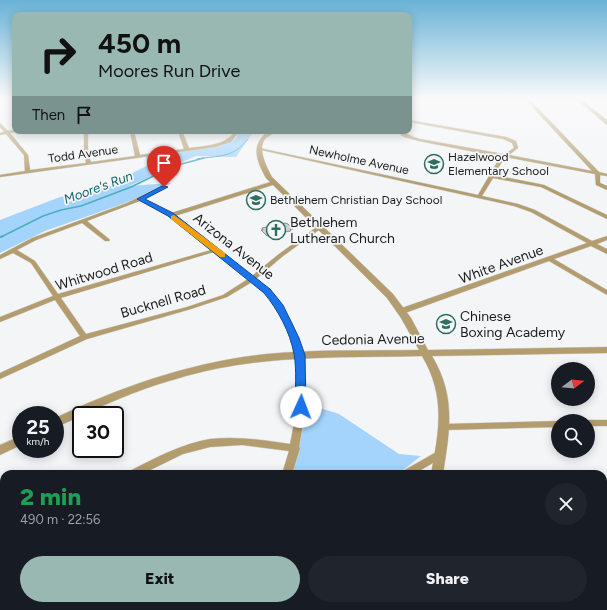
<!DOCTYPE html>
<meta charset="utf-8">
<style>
:root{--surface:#171b24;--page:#20242c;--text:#f1f3f6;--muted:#9ea1a6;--accent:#99b8b2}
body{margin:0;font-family:Figtree,sans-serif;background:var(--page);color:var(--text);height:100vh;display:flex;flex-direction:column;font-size:15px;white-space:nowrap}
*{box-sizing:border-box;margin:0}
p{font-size:13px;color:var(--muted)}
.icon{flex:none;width:22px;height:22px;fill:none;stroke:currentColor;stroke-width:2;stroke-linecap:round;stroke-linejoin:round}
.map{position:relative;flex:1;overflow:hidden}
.side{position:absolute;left:0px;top:470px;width:607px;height:140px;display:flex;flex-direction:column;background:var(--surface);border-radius:12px 12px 0 0;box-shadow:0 2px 10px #0003}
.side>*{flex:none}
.banner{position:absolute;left:12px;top:12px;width:400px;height:122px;border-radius:8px;box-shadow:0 2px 10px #0003;background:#99b8b2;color:#111;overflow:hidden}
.needle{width:26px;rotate:74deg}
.tools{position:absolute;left:551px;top:362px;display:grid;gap:8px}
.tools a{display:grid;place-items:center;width:44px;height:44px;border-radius:50%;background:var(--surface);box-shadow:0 2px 10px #0003;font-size:20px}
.speed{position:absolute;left:12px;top:406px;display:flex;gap:8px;font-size:20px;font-weight:700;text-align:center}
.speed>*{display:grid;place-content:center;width:52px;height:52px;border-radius:50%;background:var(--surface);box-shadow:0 2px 10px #0003;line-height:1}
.speed small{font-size:10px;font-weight:400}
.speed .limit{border:2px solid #111;border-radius:6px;background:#fff;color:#111}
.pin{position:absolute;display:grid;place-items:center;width:34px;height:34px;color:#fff;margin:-41px -17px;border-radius:50% 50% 50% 0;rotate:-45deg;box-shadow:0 0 4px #0007}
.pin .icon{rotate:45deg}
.me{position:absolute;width:44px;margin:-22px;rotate:2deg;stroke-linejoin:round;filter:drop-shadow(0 0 3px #0008)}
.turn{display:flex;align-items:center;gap:14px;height:84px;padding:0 20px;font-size:18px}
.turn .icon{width:52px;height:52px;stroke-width:2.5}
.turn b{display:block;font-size:28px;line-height:34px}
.then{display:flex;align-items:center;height:38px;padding:0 20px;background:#0003;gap:8px;font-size:15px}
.round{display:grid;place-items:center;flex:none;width:42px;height:42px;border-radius:21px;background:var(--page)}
.summary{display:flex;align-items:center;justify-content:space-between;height:68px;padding:0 20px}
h1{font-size:24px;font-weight:800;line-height:30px;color:#1e9e55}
.button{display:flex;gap:8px;margin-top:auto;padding:8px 20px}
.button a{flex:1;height:46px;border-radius:24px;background:var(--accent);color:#111;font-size:16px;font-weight:800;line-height:46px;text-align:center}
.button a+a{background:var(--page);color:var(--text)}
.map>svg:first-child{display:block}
.green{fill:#a4d4fb}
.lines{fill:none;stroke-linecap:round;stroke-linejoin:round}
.stream-far2{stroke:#4bafbc;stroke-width:1}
.stream-far1{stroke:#4bafbc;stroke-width:1.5}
.stream{stroke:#4bafbc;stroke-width:2}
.building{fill:#cfd0d1;stroke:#898a8b}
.minor-casing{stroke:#d1d2d4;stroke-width:1}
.tertiary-casing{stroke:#d1d2d4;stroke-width:1}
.minor{fill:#b39d6e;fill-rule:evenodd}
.tertiary{fill:#b39d6e;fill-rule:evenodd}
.route{fill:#1a73e8;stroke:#114b97}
.slow{fill:#f59e0b}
.labels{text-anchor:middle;stroke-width:3.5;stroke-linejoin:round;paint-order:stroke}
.far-street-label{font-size:12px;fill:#1b1c1c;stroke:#f4f5f7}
.far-poi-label{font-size:12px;fill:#1b1c1c;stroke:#f4f5f7;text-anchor:start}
.far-water-label{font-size:13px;font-style:italic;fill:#0f636c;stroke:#f4f5f7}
.poi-label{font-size:14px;fill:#1b1c1c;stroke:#f4f5f7;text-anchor:start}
.street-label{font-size:14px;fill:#1b1c1c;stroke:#f4f5f7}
</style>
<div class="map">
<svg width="607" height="610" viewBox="0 0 607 610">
<rect width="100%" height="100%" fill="#f4f5f7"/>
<path class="green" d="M 236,131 L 254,131 L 236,157 L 196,156 L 129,186 L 172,183 L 128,202 L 45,231 L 0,253 L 0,220 L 60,197 L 110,186 L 134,178 L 130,174 L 149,165 L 146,157 L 222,145 L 231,142 L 237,137 Z
M 307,404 L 339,414 L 399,454 L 421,456 L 398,474 L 288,474 Z
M 276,606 L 363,606 L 365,610 L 290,610 Z"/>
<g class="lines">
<path class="stream-far2" d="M 197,159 C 220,155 232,159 248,139"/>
<path class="stream-far1" d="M 1,237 L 43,216 L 61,210 L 81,206 L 131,187 L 174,166 L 204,158"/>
<path class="stream" d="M 0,237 L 3,236"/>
</g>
<path class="building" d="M 285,223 L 288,224 L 293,229 L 290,229 L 291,231 L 285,232 L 283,231 L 267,236 L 261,230 L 263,230 L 262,228 Z"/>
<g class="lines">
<defs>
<path id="minor" d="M 409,98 L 464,99 L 470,98 L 471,100 L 464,101 L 409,99 Z
M 524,98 L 607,98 L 607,100 L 530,100 L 599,172 L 607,174 L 607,176 L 600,175 L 600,183 L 607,186 L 607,190 L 596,185 L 595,174 L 505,157 L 494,175 L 544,185 L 607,215 L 607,219 L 541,187 L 493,178 L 482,196 L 518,204 L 535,210 L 592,241 L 607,236 L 607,240 L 597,244 L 607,249 L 607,254 L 591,246 L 554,259 L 607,290 L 607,295 L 549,261 L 405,313 L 399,313 L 398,311 L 399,309 L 587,243 L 531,212 L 514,206 L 257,149 L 259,148 L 478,195 L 500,157 L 419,141 L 404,137 L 396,131 C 403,131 412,137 420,139 L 503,154 L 508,152 L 514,148 L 512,143 L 503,139 L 409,122 L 409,120 L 506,137 L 516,141 L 518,148 L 509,155 L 592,171 Z
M 0,123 L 8,131 L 15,130 L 15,131 L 19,131 L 10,133 L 28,155 L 30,170 L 86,163 L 84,153 L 84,131 L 88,131 L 88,153 L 91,162 L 135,156 L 130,131 L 134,131 L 140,155 L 184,149 L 178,131 L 182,131 L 189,148 C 204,146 222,146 233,134 L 231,131 L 235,131 L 237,134 L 231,142 L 215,147 L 0,177 L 0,175 L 25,171 L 24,155 L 6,134 L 0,135 L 0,133 L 4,132 L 0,127 Z
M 274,181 L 277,183 L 276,184 L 175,216 L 252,276 L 279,254 L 318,226 L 322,226 L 323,227 L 283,256 L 256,279 C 311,322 311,384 299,447 L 300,448 L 292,474 L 282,474 L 289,451 L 242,445 L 210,447 L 183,454 L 142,474 L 128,474 L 130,471 C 155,458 181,444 210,439 C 237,436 264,440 290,444 C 301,394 304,330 264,292 C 260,289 256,286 252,282 L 227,297 L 191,309 L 87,339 L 0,379 L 0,373 L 80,336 L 55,300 L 0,322 L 0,317 L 53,296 L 31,263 L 13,253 L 0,259 L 0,255 L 32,238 L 127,203 L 162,186 L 166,186 L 167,187 L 144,199 L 171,213 ZM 140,201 L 169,216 L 211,250 L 58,294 L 35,261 L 17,250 L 36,240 L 82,223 L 105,241 L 109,241 L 110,240 L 109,239 L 87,221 ZM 214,252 L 248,279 L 223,295 L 187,307 L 86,334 L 61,298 Z
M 588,420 L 607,420 L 607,426 L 588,426 L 588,421 L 585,421 Z
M 558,421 L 558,427 L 444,430 L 441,429 L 440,427 L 441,425 L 444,424 L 558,421 L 559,421 Z
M 440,450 L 443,451 L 445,454 L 443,457 L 414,474 L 401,474 L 403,471 Z
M 603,521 L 607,521 L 607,531 L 603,531 Z
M 4,555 L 4,567 L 0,568 L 0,556 Z
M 0,580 L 4,581 L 4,594 L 0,592 Z
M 22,606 L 37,606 L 39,610 L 24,610 Z
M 238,606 L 250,606 L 248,610 L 236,610 Z
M 362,606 L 375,606 L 377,610 L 364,610 Z"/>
<path id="tertiary" d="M 575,98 L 579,98 L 607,120 L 607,125 Z
M 269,131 L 276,131 C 273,134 268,136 265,139 C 257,149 267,168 272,177 L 393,294 L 411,318 L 428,350 L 607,347 L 607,353 L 432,356 C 456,396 450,430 443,474 L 431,474 C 439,431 446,396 422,356 C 339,358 256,354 176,379 C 146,387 118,399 91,411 C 79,416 68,423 55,427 L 55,418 C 122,386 192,362 266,354 C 317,349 368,351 419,350 L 401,318 L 387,298 L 266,178 C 256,160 250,144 269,131 Z
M 21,436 L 21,445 L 0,455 L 0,445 Z
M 404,606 L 420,606 L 418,610 L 402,610 Z"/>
</defs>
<use href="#minor" class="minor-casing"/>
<use href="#tertiary" class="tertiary-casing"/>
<use href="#minor" class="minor"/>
<use href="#tertiary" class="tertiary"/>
</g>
<linearGradient id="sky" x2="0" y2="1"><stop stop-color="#69b2d6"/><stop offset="0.54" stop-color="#fafafb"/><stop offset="1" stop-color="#fafafb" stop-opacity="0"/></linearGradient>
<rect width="607" height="183" fill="url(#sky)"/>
<path class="route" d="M 162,186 L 168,187 L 145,199 L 173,213 L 270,289 L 283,305 L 299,338 L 305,355 L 306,407 L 305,410 L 297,410 L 295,407 C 295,390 297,371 294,354 C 290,332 278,310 264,293 L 168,216 L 137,199 Z"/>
<path class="slow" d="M 174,215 L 225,253 L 225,257 L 220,257 L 171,219 L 171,216 Z"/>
<defs>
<symbol id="school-ring" viewBox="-11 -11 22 22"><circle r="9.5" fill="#f4f5f7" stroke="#2d6f5f" stroke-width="1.5"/><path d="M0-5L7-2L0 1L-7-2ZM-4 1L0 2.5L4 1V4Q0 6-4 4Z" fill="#2d6f5f"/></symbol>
<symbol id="church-ring" viewBox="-11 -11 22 22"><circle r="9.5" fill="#f4f5f7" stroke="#2d6f5f" stroke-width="1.5"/><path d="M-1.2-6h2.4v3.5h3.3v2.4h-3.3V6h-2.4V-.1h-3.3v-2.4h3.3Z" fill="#2d6f5f"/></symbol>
</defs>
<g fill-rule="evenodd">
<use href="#school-ring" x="423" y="153" width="22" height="22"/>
<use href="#school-ring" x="245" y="189" width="22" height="22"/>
<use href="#church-ring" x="265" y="219" width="22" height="22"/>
<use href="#school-ring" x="435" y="313" width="22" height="22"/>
</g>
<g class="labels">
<g class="far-street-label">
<text transform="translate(83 154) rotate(-8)" y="4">Todd Avenue</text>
<text transform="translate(359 160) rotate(12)" y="4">Newholme Avenue</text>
</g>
<g class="far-poi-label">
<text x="448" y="161">Hazelwood<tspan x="448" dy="14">Elementary School</tspan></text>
<text x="270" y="204">Bethlehem Christian Day School</text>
</g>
<g class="far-water-label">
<text transform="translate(98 187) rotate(-20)" y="5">Moore's Run</text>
</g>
<g class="poi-label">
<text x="290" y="227">Bethlehem<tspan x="290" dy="16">Lutheran Church</tspan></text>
<text x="460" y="321">Chinese<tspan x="460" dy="16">Boxing Academy</tspan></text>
</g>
<g class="street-label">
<text transform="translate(234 246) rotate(38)" y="5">Arizona Avenue</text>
<text transform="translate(501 264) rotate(-20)" y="5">White Avenue</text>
<text transform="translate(104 271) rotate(-17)" y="5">Whitwood Road</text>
<text transform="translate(163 301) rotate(-16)" y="5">Bucknell Road</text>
<text transform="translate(373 339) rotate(-1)" y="5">Cedonia Avenue</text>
</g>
</g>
</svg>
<div class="tools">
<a><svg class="needle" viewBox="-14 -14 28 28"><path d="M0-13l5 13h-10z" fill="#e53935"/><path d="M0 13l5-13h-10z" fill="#9ea1a6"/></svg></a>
<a><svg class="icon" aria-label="search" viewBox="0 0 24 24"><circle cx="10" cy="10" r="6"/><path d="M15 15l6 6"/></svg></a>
</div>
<div class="speed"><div>25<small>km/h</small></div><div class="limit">30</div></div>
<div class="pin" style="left:164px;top:187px;background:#d93025"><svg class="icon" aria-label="arrive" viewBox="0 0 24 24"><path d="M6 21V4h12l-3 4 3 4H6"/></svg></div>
<svg class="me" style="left:301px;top:407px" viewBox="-20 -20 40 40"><circle r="19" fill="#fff"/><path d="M0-13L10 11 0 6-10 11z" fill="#1a73e8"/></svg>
<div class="banner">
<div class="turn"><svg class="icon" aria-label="right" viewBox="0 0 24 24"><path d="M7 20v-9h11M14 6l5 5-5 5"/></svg><div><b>450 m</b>Moores Run Drive</div></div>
<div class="then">Then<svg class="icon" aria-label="arrive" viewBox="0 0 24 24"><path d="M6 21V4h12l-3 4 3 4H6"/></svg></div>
</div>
<section class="side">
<div class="summary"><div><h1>2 min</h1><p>490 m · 22:56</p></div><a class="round"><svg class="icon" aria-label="close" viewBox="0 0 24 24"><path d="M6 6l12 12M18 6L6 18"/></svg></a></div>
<div class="button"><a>Exit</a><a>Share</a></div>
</section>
</div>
